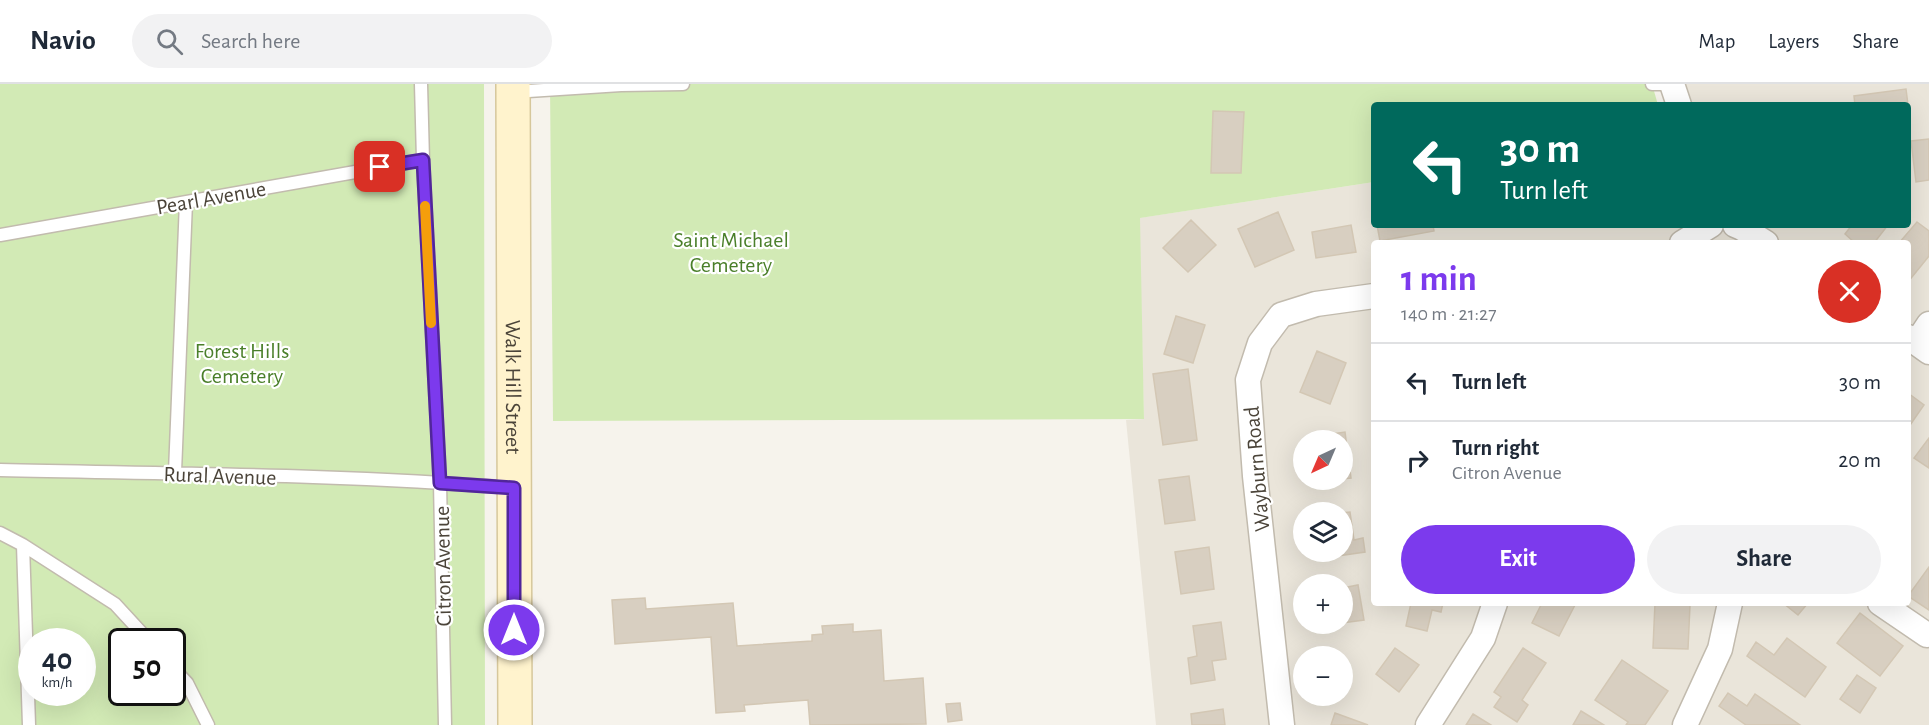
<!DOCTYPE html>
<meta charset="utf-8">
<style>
:root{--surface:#fff;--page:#f2f2f3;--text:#1f2937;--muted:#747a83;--line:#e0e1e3;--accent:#7c3aed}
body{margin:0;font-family:"Alegreya Sans",sans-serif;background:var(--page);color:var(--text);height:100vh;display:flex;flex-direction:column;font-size:22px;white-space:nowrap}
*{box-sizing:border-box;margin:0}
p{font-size:20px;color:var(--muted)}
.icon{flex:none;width:33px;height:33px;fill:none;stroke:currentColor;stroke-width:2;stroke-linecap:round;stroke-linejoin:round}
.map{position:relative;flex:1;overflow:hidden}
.sheet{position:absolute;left:1371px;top:156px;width:540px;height:366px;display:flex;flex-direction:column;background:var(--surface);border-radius:6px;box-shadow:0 6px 24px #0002}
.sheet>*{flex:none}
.guide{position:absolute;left:1371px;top:18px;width:540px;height:126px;border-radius:6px;box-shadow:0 6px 24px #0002;background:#00695c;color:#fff;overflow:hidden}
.needle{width:39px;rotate:224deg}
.controls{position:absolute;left:1293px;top:346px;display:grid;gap:12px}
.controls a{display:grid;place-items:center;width:60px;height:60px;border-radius:50%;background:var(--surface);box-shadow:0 6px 24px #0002;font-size:30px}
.speed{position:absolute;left:18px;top:544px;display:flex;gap:12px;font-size:30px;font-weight:700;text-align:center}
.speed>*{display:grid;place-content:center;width:78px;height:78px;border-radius:50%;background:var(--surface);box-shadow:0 6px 24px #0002;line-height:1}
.speed small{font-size:15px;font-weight:400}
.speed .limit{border:3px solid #111;border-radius:9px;background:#fff;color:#111}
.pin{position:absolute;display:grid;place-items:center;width:51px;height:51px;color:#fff;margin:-26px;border-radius:12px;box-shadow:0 3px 9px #0006}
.me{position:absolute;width:66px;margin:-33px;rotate:0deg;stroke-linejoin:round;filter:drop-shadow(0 0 4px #0008)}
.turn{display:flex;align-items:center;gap:21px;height:126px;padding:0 30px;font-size:27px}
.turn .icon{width:78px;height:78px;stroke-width:2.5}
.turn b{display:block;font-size:42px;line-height:51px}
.round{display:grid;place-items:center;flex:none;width:63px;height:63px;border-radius:32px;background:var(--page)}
.summary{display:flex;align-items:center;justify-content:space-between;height:102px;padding:0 30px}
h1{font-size:36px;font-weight:700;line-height:45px;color:var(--accent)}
.action{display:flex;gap:12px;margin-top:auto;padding:12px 30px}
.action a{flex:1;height:69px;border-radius:36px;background:var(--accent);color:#fff;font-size:24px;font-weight:700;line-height:69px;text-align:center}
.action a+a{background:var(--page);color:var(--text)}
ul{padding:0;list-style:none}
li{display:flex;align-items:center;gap:18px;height:78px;padding:0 30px;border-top:2px solid var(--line)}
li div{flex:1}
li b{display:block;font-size:22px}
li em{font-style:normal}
header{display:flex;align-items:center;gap:36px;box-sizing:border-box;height:84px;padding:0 30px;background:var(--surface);border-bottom:2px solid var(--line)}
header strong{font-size:28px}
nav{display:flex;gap:33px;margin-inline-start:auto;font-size:21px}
.search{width:420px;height:54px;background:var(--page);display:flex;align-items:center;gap:15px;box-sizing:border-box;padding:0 21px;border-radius:33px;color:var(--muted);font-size:22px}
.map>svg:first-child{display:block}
.residential{fill:#eae5da;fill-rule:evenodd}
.green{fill:#d2eab5;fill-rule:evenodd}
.building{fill:#d8cfc1;stroke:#d3c7b4;stroke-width:1.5}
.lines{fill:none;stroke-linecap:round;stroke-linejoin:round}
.lane-casing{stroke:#c2bbae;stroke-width:15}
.street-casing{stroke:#c2bbae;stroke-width:27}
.secondary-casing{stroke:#d6c79b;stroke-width:36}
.lane{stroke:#fff;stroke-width:12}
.street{stroke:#fff;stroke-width:24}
.secondary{stroke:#fff3cd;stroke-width:33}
.route-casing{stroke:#51269a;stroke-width:15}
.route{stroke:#7c3aed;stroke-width:10}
.slow{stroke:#f59e0b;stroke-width:10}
.labels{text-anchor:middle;stroke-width:4.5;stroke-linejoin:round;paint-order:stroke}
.street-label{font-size:22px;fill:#4b4439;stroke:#fff}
.park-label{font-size:22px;fill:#4a7f2a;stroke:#fff}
</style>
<header>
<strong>Navio</strong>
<div class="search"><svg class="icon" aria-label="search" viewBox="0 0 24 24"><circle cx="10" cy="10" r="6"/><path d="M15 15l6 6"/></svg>Search here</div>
<nav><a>Map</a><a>Layers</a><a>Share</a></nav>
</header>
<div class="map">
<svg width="1929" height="641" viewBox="0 0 1929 641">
<rect width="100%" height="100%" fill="#f6f3ec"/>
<path class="residential" d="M 1684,0 L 1929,0 L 1929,641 L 1156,641 L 1126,336 L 1144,335 L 1139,134 L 1374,98 L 1374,141 L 1908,141 L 1908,21 L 1690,21 ZM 1374,159 L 1908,159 L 1908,519 L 1374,519 ZM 1304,357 L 1342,357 L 1342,396 L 1304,396 ZM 1304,429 L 1342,429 L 1342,468 L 1304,468 ZM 1304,501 L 1342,501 L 1342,540 L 1304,540 ZM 1304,573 L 1342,573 L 1342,612 L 1304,612 Z"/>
<path class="green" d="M 0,0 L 484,0 L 485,641 L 0,641 ZM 32,558 L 82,558 L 82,609 L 32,609 ZM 122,558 L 172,558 L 172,609 L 122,609 Z
M 550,0 L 1652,0 L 1658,21 L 1374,21 L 1374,98 L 1140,134 L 1144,335 L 553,337 Z"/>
<path class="building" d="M 1906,5 L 1908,21 L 1855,21 L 1854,12 Z
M 1213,27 L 1244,28 L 1241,89 L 1211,89 Z
M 1929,55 L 1929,96 L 1916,98 L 1911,57 Z
M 1278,128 L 1294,166 L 1255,183 L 1238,145 Z
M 1191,136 L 1216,161 L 1188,188 L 1163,164 Z
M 1917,138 L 1929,147 L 1929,172 L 1908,198 L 1908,159 L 1899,159 Z
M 1351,141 L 1356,168 L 1316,174 L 1312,148 Z
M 1377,141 L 1433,141 L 1434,147 L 1380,157 Z
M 1852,141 L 1888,141 L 1874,159 L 1855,159 L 1845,150 Z
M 1176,232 L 1205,241 L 1193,279 L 1164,270 Z
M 1317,267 L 1346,279 L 1330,320 L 1300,308 Z
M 1188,285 L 1197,356 L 1163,361 L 1153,290 Z
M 1908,309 L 1924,321 L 1908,344 Z
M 1345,348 L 1351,394 L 1342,395 L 1342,357 L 1311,357 L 1311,353 Z
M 1929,354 L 1929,384 L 1914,374 Z
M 1189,392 L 1195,436 L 1165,440 L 1159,396 Z
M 1350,428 L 1354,456 L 1363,454 L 1365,468 L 1324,474 L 1323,468 L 1342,468 L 1342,429 L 1339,429 Z
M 1209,463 L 1214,505 L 1181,510 L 1175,468 Z
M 1929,483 L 1929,526 L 1908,512 Z
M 1358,501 L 1364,536 L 1342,539 L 1342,504 Z
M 645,514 L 646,525 L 733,519 L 737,562 L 812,557 L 812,551 L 823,550 L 822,542 L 853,540 L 853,548 L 881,546 L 884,597 L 923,594 L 926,640 L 810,641 L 808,616 L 744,621 L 745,627 L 716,629 L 711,553 L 615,560 L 612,516 Z
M 1411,519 L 1443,519 L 1441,528 L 1432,526 L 1427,547 L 1406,542 Z
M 1542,519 L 1576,519 L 1559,552 L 1532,539 Z
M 1655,519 L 1690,521 L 1688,565 L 1653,564 Z
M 1783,519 L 1808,519 L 1798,531 Z
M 1860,529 L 1903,562 L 1880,592 L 1837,559 Z
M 1221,538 L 1226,575 L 1212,577 L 1215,596 L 1191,600 L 1188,574 L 1197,572 L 1193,542 Z
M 1787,554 L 1826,583 L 1805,613 L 1747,572 L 1756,558 L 1774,571 Z
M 1395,564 L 1419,581 L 1399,608 L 1376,590 Z
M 1523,564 L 1546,579 L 1522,616 L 1528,621 L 1517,638 L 1494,623 L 1501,613 L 1494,608 Z
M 1622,576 L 1668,607 L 1645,641 L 1626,641 L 1628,638 L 1595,616 Z
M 1857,591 L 1876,604 L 1860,629 L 1840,615 Z
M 1728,609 L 1747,622 L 1755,610 L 1800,641 L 1746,641 L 1719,622 Z
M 960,619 L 962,636 L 948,638 L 946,620 Z
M 1223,625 L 1225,641 L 1192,641 L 1191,630 Z
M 1581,627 L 1604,641 L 1573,641 Z
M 1335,629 L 1368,641 L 1331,641 Z
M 1473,630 L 1491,641 L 1466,641 Z"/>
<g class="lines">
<defs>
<path id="lane" d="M 421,0 L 423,76 L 440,399 L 445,641
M 1652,0 L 1662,0
M 513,8 L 621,1 L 683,0
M 0,151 L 423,76
M 0,386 C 171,390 342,390 513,404
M 175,388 L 186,118
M 0,449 L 23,461 L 115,520 L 150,558
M 23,461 L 29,641
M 172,583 L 187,599 L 208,641"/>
<path id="street" d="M 1672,0 L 1679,21
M 1735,141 L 1742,144 L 1766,159
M 1682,159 L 1711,141
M 1908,253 L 1929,268
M 1917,258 L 1929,240
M 1880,519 L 1927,551
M 1282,641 L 1255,392 L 1248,296 L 1260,259 L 1281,231 L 1316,220 L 1374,212
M 1428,641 L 1483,554 L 1495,519
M 1685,641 L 1720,565 L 1730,519"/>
<g id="secondary">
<path id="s1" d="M 513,0 L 515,641"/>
</g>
</defs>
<use href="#lane" class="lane-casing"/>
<use href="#street" class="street-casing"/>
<use href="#secondary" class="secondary-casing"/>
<use href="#lane" class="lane"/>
<use href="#street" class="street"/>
<use href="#secondary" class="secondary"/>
</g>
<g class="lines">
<defs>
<path id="route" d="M 380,83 L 423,76 L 440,399 L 514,404 L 514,546"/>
</defs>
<use href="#route" class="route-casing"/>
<use href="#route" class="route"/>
<path class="slow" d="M 425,122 L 431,239"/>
</g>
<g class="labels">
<g class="street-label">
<text transform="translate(211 113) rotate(-10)" y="8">Pearl Avenue</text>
<text dy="8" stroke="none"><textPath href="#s1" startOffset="303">Walk Hill Street</textPath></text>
<text transform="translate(1256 385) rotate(-95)" y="8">Wayburn Road</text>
<text transform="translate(220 391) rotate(2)" y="8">Rural Avenue</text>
<text transform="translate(442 482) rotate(-91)" y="8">Citron Avenue</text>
</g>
<g class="park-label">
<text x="731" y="163">Saint Michael<tspan x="731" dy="25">Cemetery</tspan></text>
<text x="242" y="274">Forest Hills<tspan x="242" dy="25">Cemetery</tspan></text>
</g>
</g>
</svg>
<div class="controls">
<a><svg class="needle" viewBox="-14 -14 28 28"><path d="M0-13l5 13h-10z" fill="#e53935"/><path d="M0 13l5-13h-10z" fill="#747a83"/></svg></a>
<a><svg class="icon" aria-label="layers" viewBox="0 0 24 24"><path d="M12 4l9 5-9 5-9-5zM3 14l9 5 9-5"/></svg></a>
<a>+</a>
<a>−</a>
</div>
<div class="speed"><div>40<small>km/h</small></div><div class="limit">50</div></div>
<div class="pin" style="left:380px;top:83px;background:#d93025"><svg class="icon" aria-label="arrive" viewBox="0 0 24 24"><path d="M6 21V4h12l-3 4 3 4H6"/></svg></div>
<svg class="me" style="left:514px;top:546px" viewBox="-20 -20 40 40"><circle r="17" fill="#7c3aed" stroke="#fff" stroke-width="3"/><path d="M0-11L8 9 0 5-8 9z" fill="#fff"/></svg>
<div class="guide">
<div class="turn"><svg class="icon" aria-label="left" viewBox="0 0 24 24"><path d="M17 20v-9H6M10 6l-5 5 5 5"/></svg><div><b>30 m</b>Turn left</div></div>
</div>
<section class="sheet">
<div class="summary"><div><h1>1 min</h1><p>140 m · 21:27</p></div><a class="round" style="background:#d93025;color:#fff"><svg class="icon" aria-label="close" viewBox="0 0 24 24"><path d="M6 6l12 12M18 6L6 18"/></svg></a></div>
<ul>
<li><svg class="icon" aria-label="left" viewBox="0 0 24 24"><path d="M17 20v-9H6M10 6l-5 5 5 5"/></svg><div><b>Turn left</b></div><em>30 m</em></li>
<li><svg class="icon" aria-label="right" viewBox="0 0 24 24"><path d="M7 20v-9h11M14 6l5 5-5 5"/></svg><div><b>Turn right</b><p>Citron Avenue</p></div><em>20 m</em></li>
</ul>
<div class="action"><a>Exit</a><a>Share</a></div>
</section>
</div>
